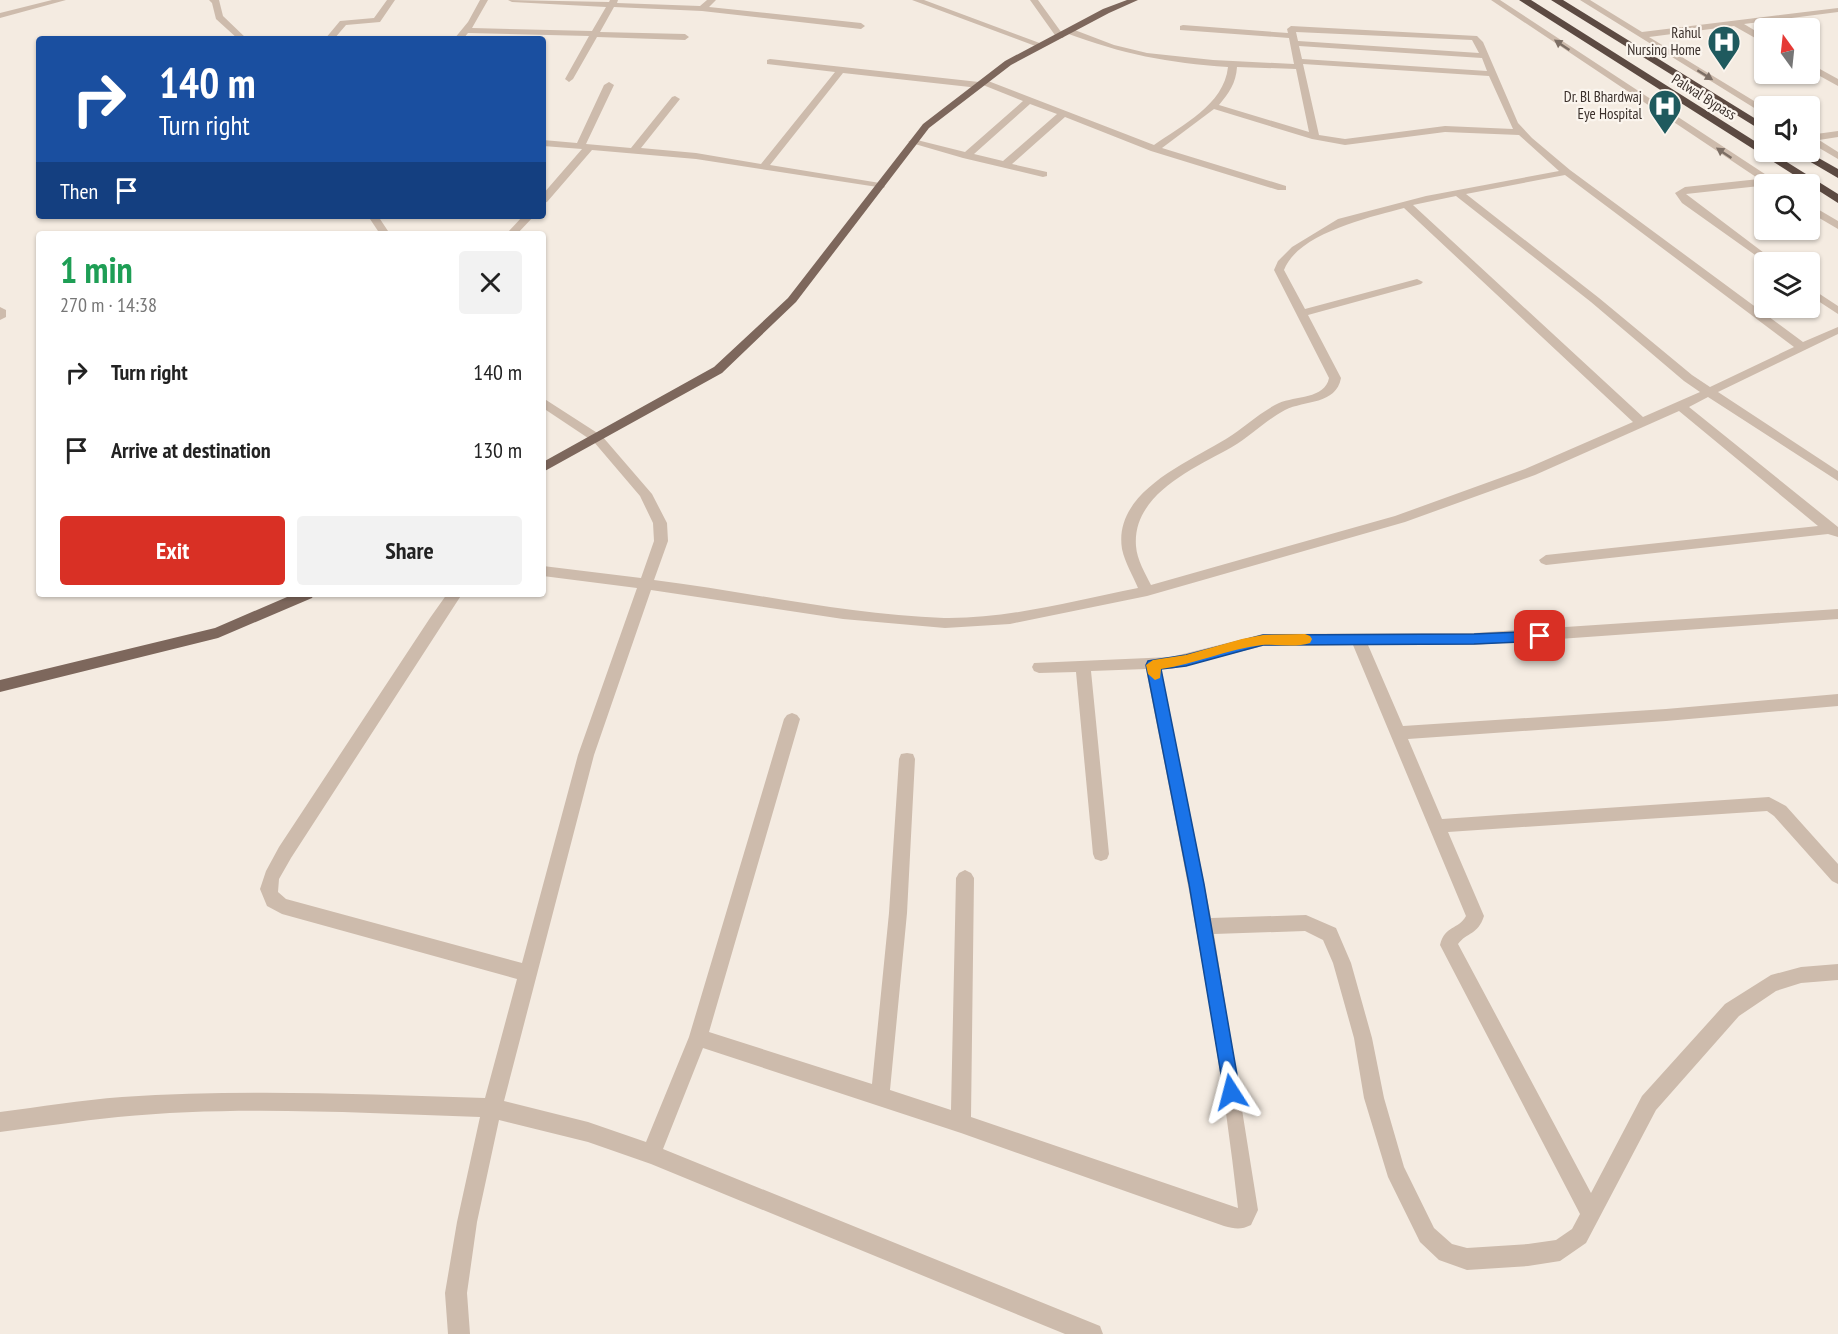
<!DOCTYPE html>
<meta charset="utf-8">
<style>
:root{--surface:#fff;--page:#f2f2f2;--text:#222;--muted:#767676;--accent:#d93025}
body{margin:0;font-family:"PT Sans Narrow",sans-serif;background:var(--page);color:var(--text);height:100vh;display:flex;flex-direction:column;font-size:22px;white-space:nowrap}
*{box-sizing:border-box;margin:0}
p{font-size:20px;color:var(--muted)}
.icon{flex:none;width:33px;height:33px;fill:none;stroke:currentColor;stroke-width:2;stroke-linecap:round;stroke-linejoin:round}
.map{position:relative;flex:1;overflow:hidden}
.drawer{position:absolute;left:36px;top:231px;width:510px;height:366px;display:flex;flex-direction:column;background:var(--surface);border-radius:6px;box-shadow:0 2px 4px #0004}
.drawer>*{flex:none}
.hud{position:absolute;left:36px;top:36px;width:510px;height:183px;border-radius:6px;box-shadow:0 2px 4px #0004;background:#1a4fa0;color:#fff;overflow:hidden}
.needle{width:39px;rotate:345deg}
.tools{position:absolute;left:1754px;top:18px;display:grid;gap:12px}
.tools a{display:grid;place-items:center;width:66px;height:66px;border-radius:6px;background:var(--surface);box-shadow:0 2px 4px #0004;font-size:30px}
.pin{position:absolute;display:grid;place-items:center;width:51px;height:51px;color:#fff;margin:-26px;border-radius:12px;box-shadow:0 3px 9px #0006}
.me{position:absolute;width:66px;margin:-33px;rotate:351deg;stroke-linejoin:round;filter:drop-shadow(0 0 4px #0008)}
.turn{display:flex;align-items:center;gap:21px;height:126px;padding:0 24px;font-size:27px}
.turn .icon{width:78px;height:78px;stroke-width:2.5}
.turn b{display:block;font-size:42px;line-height:51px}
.then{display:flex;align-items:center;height:57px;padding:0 24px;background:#0003;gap:12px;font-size:22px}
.round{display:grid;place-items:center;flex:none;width:63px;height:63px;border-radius:6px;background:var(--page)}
.headline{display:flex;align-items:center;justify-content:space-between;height:102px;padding:0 24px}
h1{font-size:36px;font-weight:600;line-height:45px;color:#1e9e55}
.primary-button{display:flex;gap:12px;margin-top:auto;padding:12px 24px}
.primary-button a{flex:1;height:69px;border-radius:6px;background:var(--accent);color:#fff;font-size:24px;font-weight:600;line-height:69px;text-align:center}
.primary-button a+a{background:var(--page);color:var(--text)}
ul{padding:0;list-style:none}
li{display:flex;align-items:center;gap:18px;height:78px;padding:0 24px}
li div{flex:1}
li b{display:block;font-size:22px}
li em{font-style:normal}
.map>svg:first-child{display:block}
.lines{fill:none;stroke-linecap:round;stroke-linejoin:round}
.minor{fill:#cdbbac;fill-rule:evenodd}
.major{fill:#7d675c;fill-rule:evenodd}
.highway{fill:#5c4a42;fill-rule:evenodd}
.oneway{fill:#7d6f65}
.route{fill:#1a73e8;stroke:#114b97;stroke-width:1.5}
.slow{fill:#f59e0b}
.labels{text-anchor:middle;stroke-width:4.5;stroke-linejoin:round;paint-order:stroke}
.far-poi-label{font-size:15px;fill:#3b302b;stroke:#fbf5ee;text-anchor:end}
.far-street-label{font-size:15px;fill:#3b302b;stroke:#fbf5ee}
</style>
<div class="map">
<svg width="1838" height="1334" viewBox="0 0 1838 1334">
<rect width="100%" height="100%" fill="#f4ebe1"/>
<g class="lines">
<path class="minor" d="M 52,0 L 66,0 L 0,18 L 0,13 Z
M 209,0 L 219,0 L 223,16 L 247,39 L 238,39 L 216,19 L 212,3 Z
M 387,0 L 395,0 L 380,22 L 346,25 L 334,39 L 325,39 L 340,21 L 374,18 Z
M 480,0 L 488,0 L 472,28 L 592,31 L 606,7 L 512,2 L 508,0 L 609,2 L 610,0 L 618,0 L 617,3 L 700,6 L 707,0 L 716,0 L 709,7 L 861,23 L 865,26 L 861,29 L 702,11 L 614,7 L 600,32 L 685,34 L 689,37 L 685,40 L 597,37 L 573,79 L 569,82 L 565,79 L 589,36 L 468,33 L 463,39 L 454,39 L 468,22 Z
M 912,0 L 924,0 L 1045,45 L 1038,47 Z
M 1030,0 L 1038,0 L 1064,36 L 1063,38 L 1057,38 Z
M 1491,0 L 1500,0 L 1777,182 L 1778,184 L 1686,194 L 1776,262 L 1765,262 L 1682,203 L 1675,193 L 1685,187 L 1759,179 Z
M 1580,0 L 1590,0 L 1642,32 L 1838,8 L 1838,12 L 1744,24 L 1764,36 L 1764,43 L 1734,26 L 1649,37 L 1764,107 L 1764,114 Z
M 1183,25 L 1288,33 L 1287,29 L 1291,26 L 1477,36 L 1483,42 L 1518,123 L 1532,138 L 1570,170 L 1803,342 L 1838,327 L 1838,334 L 1718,392 L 1838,471 L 1838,481 L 1708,397 L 1689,407 L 1838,527 L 1838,537 L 1828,534 L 1546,565 L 1541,563 L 1539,560 L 1546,555 L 1818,526 L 1679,411 L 1535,475 L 1405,522 L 1147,596 L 1010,624 L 945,628 L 843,619 L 651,590 L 594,755 L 504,1101 L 588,1122 L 646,1142 L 689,1037 L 784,719 L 787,715 L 792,713 L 797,715 L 800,719 L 709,1032 L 872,1084 L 889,913 L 899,759 L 901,754 L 907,753 L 913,754 L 915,759 L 907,913 L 890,1090 L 951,1110 L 956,878 L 959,873 L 965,870 L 971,873 L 974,878 L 971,1117 L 1238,1208 C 1218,1027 1181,848 1146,669 L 1091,671 L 1109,854 L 1107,859 L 1101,861 L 1095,859 L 1093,854 L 1076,672 L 1039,673 L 1034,671 L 1032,667 L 1034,663 L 1171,657 L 1263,634 L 1474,633 L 1838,609 L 1838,619 L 1474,645 L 1368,645 L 1403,726 L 1666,709 L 1838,694 L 1838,706 L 1666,721 L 1408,739 L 1442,819 L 1769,797 L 1786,806 L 1838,864 L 1838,884 L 1832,881 L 1774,816 L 1767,811 L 1448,832 L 1484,916 C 1478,935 1467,932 1458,944 L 1591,1193 L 1642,1096 L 1725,1004 L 1771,975 L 1801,967 L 1838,964 L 1838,980 L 1801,983 L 1776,991 L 1739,1016 L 1656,1110 L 1586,1243 L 1560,1261 L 1528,1266 L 1467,1270 L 1439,1260 L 1420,1242 L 1388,1177 L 1364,1098 L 1354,1038 L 1333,963 L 1323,940 L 1305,931 L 1214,934 L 1258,1210 L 1251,1225 C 1241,1230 1235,1229 1224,1226 L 961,1133 L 703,1048 L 663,1149 L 1100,1326 L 1103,1334 L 1065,1334 L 651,1164 L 588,1142 L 499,1120 L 477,1222 L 467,1293 L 470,1334 L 448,1334 L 445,1293 L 457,1222 L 480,1117 C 360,1113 238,1105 118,1117 C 79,1121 39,1127 0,1132 L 0,1112 C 40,1107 81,1100 122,1097 C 243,1089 364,1094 485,1098 L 517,979 L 282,914 L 267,906 L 260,889 L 266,871 L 279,847 L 430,618 L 447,594 L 462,594 L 291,858 L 279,879 L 278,892 L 286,899 L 522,963 L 578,755 L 637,588 L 543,576 L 543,566 L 641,578 L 654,541 L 653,523 L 640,496 L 594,442 L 543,408 L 543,398 L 602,436 L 652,494 L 667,523 L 668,541 L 654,580 C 751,592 847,615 944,618 C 1010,619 1075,600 1138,588 C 1133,576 1125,563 1122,549 C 1113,492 1187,463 1226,439 C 1244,428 1260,412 1279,403 C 1295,396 1325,399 1329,378 L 1274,270 L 1278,261 L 1292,247 L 1338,219 L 1426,196 L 1559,171 L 1519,135 L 1445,132 L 1345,145 L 1312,139 L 1214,109 L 1162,148 L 1286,186 L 1286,190 L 1278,190 L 1151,151 L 1065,117 L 1012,164 L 1047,172 L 1047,176 L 1043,177 L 963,158 L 908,142 L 913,139 L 965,152 L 1023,101 L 983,85 L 979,88 L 843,73 L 770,165 L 880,183 L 885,186 L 884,188 L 696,159 L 592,150 L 547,202 L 543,203 L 543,194 L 582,149 L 543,146 L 543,140 L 577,143 L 604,85 L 609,82 L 614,85 L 586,144 L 631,148 L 672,97 L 675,96 L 680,99 L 641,148 L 696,153 L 761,164 L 835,72 L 767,64 L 767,60 L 770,59 L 979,82 L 983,79 L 1154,145 C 1182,125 1224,105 1228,67 C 1168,63 1122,54 1066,33 L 1066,29 L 1072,29 L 1114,45 L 1147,53 L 1213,60 L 1294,64 L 1289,38 L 1180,30 L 1180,26 ZM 1296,32 L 1472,40 L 1479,53 L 1298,41 ZM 1299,46 L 1482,58 L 1487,71 L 1302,59 ZM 1303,64 L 1489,76 L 1513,129 L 1445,126 L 1345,139 L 1319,135 ZM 1237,67 L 1296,69 L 1309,132 L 1219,105 C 1229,93 1236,83 1237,67 ZM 1030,104 L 1057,114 L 1003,161 L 974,154 ZM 1565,175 L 1794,347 L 1710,387 L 1692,375 L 1599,298 L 1466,194 ZM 1456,196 L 1591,302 L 1684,381 L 1700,392 L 1643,417 L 1413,205 ZM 1404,208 L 1633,422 L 1525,469 L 1395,516 L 1151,585 C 1145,573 1137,560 1136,546 C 1132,494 1195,468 1232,447 C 1251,436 1266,420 1285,410 C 1305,400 1336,405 1341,378 L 1308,315 L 1421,284 L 1423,282 L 1417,279 L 1305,309 L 1284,270 C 1298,233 1371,217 1404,208 ZM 1353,645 L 1466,916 C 1458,930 1445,925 1440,945 L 1580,1214 L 1572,1229 L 1556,1240 L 1528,1244 L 1467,1248 L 1452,1244 L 1434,1228 L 1404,1167 L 1384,1098 L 1372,1038 L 1351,963 L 1336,928 L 1306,915 L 1211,918 L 1161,669 L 1171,669 L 1263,646 Z
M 1809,63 L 1838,79 L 1838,86 L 1809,70 Z
M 1838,131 L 1838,137 L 1819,140 L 1838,152 L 1838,159 L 1809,142 L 1809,135 Z
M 1809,204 L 1838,221 L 1838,229 L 1809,212 Z
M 368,216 L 378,216 L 390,234 L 380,234 Z
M 523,216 L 534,216 L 517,234 L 506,234 Z
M 1809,287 L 1838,306 L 1838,314 L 1809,295 Z
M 0,307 L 6,310 L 6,317 L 0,320 Z"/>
<path class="major" d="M 1127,0 L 1138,0 L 1109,13 L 1011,65 L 929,128 L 796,302 L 722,373 L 543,472 L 543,462 L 714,367 L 788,298 L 923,124 L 1005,61 L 1103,9 Z
M 294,594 L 314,594 L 312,598 L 218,638 L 0,692 L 0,680 L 215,628 Z"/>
<path class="highway" d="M 1519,0 L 1531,0 L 1764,147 L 1764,152 L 1771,152 L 1838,194 L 1838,203 Z
M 1551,0 L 1563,0 L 1764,124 L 1764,132 Z
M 1796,152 L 1808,152 L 1838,169 L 1838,178 L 1797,154 Z"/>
</g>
<defs><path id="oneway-solid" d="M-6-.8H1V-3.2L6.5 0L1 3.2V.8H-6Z" transform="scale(1.5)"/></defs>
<g class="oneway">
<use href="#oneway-solid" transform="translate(1562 45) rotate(-146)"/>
<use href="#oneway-solid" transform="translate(1705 75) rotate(32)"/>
<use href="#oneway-solid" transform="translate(1724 153) rotate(-146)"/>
</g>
<path class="route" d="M 1540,631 L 1547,636 L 1540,641 L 1474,644 L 1263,645 L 1186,666 L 1161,669 L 1204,884 L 1240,1092 L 1237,1098 L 1231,1100 L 1225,1098 L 1189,884 L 1146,665 L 1148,661 L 1186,655 L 1263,635 L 1474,634 Z"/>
<path class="slow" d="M 1305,634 L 1310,636 L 1312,639 L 1310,643 C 1295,648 1278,644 1262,645 C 1228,649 1195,664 1161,669 L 1160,678 L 1155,680 L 1148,674 L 1146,665 L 1153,660 L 1186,655 L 1242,639 L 1263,635 Z"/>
<defs>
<symbol id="hospital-pin" viewBox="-11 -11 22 30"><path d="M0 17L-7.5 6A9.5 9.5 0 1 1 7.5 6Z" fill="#1f5a5e" stroke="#fbf5ee"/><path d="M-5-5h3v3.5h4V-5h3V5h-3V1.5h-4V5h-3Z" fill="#fff"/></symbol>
</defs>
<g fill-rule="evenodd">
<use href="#hospital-pin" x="1705" y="23" width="38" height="52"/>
<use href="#hospital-pin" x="1646" y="87" width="38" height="52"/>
</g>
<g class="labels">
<g class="far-poi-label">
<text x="1701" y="38">Rahul<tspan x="1701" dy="17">Nursing Home</tspan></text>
<text x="1642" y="102">Dr. Bl Bhardwaj<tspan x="1642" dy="17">Eye Hospital</tspan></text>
</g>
<g class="far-street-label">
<text transform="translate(1704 97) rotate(32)" y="5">Palwal Bypass</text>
</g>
</g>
</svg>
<div class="tools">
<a><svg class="needle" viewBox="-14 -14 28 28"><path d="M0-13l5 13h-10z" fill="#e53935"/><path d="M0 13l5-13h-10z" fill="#767676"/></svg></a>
<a><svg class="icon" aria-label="sound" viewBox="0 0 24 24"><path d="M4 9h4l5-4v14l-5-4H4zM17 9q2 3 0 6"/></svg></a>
<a><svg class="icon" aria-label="search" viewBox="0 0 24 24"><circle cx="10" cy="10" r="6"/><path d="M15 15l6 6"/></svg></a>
<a><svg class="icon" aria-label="layers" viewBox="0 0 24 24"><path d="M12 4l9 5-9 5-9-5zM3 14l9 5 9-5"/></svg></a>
</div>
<div class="pin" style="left:1540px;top:636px;background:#d93025"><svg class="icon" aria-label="arrive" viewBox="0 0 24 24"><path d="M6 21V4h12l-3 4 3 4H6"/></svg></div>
<svg class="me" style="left:1231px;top:1092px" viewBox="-20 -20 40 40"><path d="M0-17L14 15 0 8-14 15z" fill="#1a73e8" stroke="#fff" stroke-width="4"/></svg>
<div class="hud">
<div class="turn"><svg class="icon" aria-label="right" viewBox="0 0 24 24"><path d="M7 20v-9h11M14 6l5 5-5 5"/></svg><div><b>140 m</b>Turn right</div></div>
<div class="then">Then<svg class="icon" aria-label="arrive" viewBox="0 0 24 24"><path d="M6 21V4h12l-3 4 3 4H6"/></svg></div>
</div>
<section class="drawer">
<div class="headline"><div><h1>1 min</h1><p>270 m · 14:38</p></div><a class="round"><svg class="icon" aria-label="close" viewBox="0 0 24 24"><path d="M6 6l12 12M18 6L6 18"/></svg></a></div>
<ul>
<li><svg class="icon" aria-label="right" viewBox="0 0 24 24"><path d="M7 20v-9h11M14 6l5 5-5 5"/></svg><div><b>Turn right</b></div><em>140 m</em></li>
<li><svg class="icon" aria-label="arrive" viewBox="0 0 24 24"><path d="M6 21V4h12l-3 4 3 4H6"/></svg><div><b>Arrive at destination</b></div><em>130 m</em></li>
</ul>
<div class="primary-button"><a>Exit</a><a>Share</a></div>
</section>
</div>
